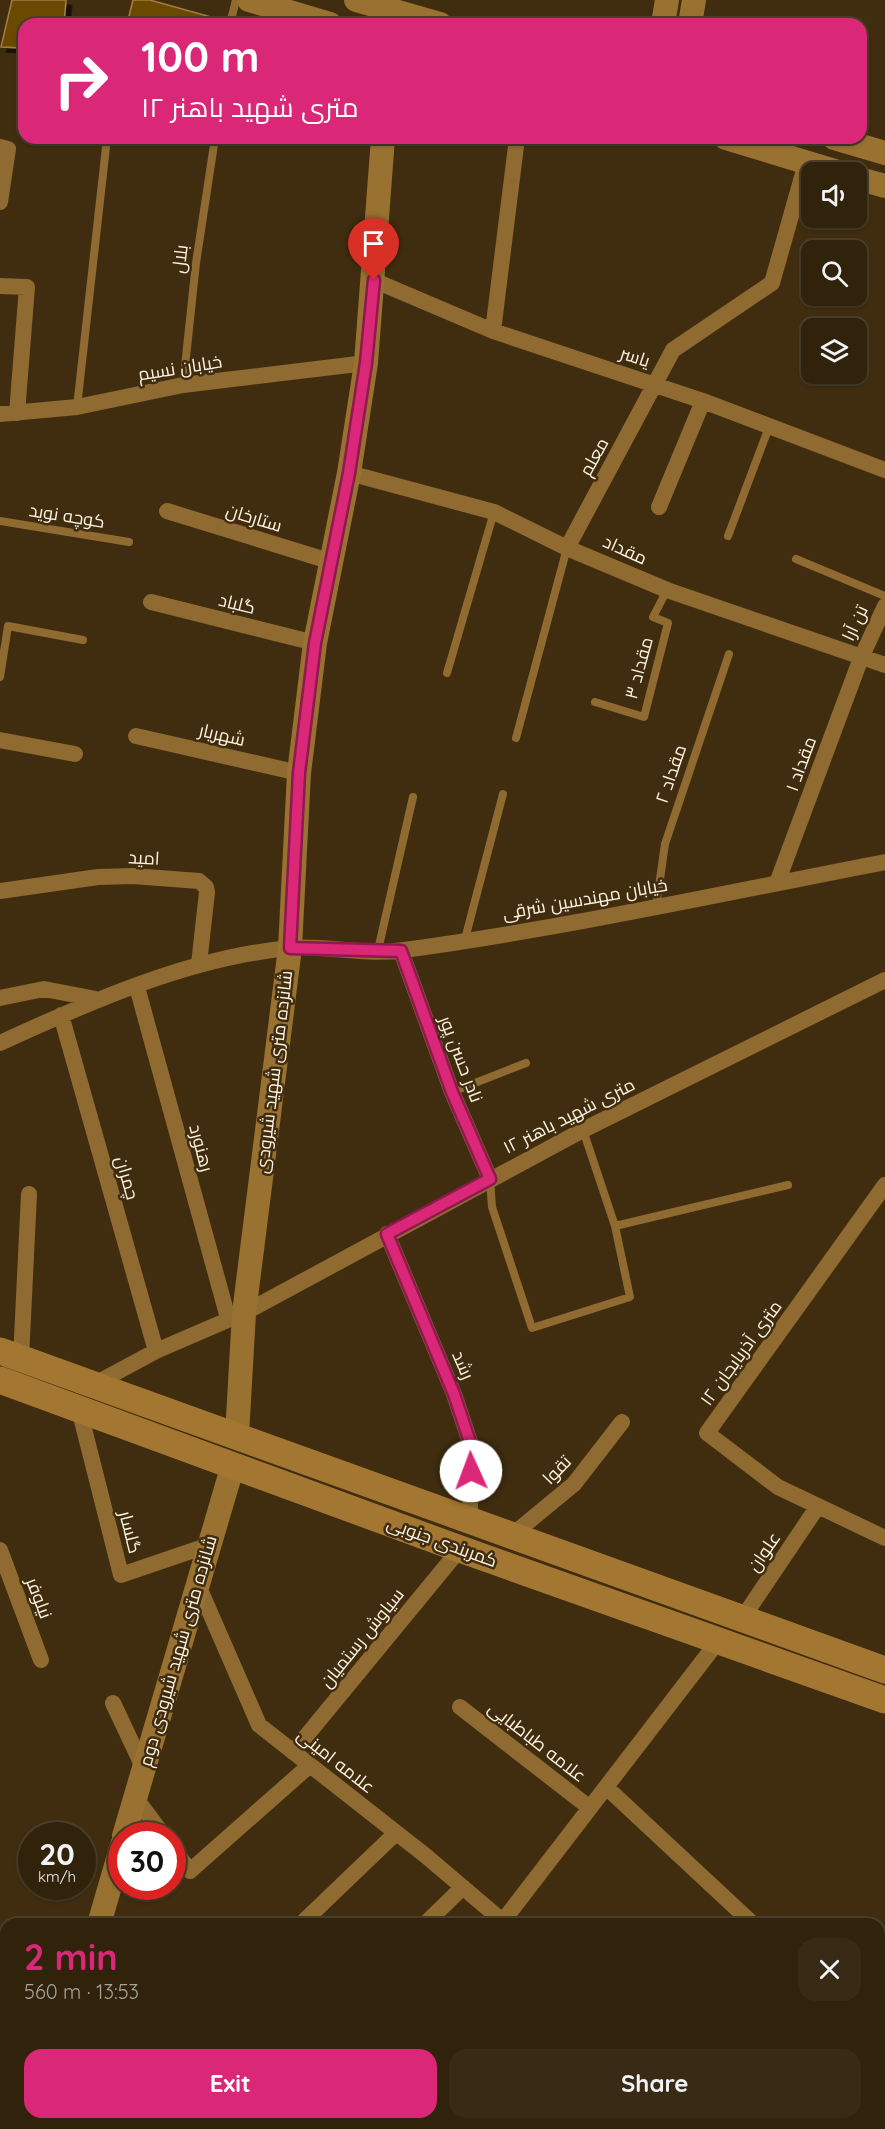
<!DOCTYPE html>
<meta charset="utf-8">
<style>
:root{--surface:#30220b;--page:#382a14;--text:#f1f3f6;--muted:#a8a49d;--line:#4b3f2c;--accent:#db2777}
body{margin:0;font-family:Quicksand,Cairo,sans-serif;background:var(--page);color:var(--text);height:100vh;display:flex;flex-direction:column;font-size:22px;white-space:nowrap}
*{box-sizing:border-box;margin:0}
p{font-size:20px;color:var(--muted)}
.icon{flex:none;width:33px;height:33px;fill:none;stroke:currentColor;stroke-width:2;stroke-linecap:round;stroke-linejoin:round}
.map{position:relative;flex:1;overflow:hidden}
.details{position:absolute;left:0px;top:1918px;width:885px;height:212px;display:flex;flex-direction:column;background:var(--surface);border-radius:18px 18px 0 0;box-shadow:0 2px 4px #0004,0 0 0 2px var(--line)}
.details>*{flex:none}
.banner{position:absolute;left:18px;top:18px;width:849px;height:126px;border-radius:18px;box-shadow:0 2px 4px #0004,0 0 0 2px var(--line);background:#db2777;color:#fff;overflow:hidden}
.controls{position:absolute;left:801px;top:162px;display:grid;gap:12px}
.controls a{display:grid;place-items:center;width:66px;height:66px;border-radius:12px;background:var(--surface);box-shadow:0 2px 4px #0004,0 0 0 2px var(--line);font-size:30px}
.speed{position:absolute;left:18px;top:1822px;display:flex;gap:12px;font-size:30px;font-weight:700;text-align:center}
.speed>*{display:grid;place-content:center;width:78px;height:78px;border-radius:50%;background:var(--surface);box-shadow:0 2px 4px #0004,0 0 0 2px var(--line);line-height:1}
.speed small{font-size:15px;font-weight:400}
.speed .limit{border:9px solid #d22;background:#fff;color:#111}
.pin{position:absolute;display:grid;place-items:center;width:51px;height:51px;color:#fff;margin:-62px -26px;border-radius:50% 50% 50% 0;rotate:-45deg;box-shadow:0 0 6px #0007}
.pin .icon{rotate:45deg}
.me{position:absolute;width:66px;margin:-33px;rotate:358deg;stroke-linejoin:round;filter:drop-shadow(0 0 4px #0008)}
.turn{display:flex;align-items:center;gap:21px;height:126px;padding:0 24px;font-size:27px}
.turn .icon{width:78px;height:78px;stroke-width:2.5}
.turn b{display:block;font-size:42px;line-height:51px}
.round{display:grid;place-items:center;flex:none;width:63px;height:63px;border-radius:18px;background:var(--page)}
.headline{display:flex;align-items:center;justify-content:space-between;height:102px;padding:0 24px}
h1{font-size:36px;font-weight:700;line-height:45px;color:var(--accent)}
.cta{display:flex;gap:12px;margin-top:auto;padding:12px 24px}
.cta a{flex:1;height:69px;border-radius:18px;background:var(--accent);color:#fff;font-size:24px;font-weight:700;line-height:69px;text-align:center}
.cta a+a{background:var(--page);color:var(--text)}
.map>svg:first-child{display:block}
.building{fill:#6b4806;stroke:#a37e46;stroke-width:1.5;filter:url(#shadow)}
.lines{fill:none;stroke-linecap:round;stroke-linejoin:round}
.service{stroke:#8f6a31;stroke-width:8}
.minor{stroke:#8f6a31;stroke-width:16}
.secondary{stroke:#997131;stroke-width:24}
.primary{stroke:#a37732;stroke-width:27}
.route-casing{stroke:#8e194d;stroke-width:15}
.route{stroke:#db2777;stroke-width:10}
.labels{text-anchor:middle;stroke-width:5;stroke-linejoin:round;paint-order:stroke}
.street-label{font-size:18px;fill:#fff3e2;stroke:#402d0f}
</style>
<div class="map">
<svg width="885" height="2129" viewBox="0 0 885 2129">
<defs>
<filter id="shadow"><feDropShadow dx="5.5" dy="5.5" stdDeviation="0" flood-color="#0009"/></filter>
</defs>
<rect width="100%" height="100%" fill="#402d0f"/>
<path class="building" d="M 12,0 L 66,0 L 64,24 L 24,24 L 24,48 L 1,47 Z
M 133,0 L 150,0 L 222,20 L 222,24 L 127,24 Z"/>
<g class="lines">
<path class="service" d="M 230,24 L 236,0
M 183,385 L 196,263 L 215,138
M 77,407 L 107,138
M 0,521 L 129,542
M 728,536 L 769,427
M 796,559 L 885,596
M 447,673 L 494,512
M 0,677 L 8,626 L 83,640
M 595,702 L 644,717 L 668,623 L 653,617 L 667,590
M 516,738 L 567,548
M 656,907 L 665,844 L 729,654
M 465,939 L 503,794
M 378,950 L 413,797
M 452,1092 L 526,1063
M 490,1179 L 492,1207 L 532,1328 L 630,1297 L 615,1226 L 583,1130
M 615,1226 L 788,1185"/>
<path class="minor" d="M 0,147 L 8,149 L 0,202
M 373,280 L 493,331 L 703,401 L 885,470
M 0,286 L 27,287 L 17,413
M 493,331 L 517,138
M 0,414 L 77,407 L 183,385 L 366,363
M 349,473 L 494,512 L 567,548 L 667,590 L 885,665
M 659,507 L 703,401
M 167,511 L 329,561
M 567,548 L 673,350 L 772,283 L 806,163
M 151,602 L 315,643
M 136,736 L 299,773
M 0,740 L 75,754
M 777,883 L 861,658 L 885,606
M 0,891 L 98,877 L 133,876 L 199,881 L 206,887 L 207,892 L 199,964
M 401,951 L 452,1092 L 490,1179
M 137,987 L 228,1318
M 0,998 L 44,989 L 96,999
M 61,1015 L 156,1351
M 0,1043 C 89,1002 191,957 290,948 C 327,945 367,956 404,950 C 565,928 725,893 885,862
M 885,1185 L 707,1433 L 778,1487 L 885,1538
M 387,1234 L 454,1394 L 470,1442 L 470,1519
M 21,1359 L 29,1194
M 93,1385 L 156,1351 L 244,1313 L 583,1130 L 885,980
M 79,1409 L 121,1575 L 209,1545
M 511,1536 L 574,1484 L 622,1422
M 0,1550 L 41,1660
M 198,1585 L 259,1725 L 426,1856 L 506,1924
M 742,1619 L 818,1506
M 113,1703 L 144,1769
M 460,1707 L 590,1808
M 293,1752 L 460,1549
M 606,1787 L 753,1924
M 135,1797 L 164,1836
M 172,1847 L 190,1871 L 310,1765
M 503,1921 L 719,1640
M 301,1924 L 396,1833
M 425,1924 L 463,1887
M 879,2053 L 885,2057
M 358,2129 L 362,2124
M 727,2129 L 730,2124"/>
<path class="secondary" d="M 249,0 L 330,24
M 356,0 L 440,24
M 663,24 L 667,0
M 690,24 L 694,0
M 726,138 L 838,172
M 834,138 L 885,153
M 856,178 L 885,186
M 237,1435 L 244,1313 L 290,948 L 299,773 L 315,643 L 349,473 L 366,363 L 383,138
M 124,1836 L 233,1465
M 99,1924 L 122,1845
M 40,2129 L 42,2124"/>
<path class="primary" d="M 0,1351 L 885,1670
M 0,1380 L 460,1549 L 885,1700"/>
</g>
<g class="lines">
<defs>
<path id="route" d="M 374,280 L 366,363 L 349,473 L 315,643 L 299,773 L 290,948 L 401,951 L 452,1092 L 490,1179 L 387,1234 L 454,1394 L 470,1442 L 471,1471"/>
</defs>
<use href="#route" class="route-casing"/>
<use href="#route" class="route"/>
</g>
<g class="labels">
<g class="street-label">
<text transform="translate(180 259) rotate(-83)" y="6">بلال</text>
<text transform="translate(635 357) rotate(18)" y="6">یاسر</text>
<text transform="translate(180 368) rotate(-9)" y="6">خیابان نسیم</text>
<text transform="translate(594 457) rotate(-61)" y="6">معلم</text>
<text transform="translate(67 516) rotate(9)" y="6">کوچه نوید</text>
<text transform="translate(254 518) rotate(17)" y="6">ستارخان</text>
<text transform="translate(625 550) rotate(24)" y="6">مقداد</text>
<text transform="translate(237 604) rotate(14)" y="6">گلباد</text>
<text transform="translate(855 623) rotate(-65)" y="6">تن آرا</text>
<text transform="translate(639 668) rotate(-75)" y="6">مقداد ۳</text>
<text transform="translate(222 735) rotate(13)" y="6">شهریار</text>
<text transform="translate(801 764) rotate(-70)" y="6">مقداد ۱</text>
<text transform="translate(671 774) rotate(-71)" y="6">مقداد ۲</text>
<text transform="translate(144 858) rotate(3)" y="6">امید</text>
<text transform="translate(585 899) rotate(-10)" y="6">خیابان مهندسین شرقی</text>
<text transform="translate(461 1059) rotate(69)" y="6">نادر حسن پور</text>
<text transform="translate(274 1072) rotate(-83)" y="6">شانزده متری شهید شیرودی</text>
<text transform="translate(569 1116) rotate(-27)" y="6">۱۲ متری شهید باهنر</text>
<text transform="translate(201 1148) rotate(75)" y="6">رهنورد</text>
<text transform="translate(127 1178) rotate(74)" y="6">چمران</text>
<text transform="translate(741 1353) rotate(-54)" y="6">۱۲ متری آذربایجان</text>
<text transform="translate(463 1365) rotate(67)" y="6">رشد</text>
<text transform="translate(557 1470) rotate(-46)" y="6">تقوا</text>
<text transform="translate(130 1532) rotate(76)" y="6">گلسار</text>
<text transform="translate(442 1542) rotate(20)" y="6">کمربندی جنوبی</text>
<text transform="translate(764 1552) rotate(-56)" y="6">علوان</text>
<text transform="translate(39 1598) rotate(69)" y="6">نیلوفر</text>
<text transform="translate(362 1638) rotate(-51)" y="6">سیاوش رستمیان</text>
<text transform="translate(178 1651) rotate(-74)" y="6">شانزده متری شهید شیرودی دوم</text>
<text transform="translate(537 1742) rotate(38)" y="6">علامه طباطبایی</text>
<text transform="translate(336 1761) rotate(38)" y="6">علامه امینی</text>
</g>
</g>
</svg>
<div class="controls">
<a><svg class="icon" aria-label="sound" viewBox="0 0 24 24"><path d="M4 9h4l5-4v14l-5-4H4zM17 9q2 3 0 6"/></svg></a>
<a><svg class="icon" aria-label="search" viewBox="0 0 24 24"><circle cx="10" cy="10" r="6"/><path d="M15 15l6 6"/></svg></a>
<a><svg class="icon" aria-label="layers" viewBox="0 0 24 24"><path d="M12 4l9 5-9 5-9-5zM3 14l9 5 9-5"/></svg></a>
</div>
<div class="speed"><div>20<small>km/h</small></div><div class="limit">30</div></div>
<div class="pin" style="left:374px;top:280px;background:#d93025"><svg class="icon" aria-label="arrive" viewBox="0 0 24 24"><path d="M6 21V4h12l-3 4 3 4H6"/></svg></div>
<svg class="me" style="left:471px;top:1471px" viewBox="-20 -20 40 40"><circle r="19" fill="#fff"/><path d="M0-13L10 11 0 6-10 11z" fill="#db2777"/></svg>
<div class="banner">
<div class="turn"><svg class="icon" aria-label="right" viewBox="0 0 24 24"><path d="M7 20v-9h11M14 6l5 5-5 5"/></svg><div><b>100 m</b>۱۲ متری شهید باهنر</div></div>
</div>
<section class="details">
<div class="headline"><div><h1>2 min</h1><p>560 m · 13:53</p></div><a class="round"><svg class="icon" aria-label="close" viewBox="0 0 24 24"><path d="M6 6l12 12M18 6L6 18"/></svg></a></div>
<div class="cta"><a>Exit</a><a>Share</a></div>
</section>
</div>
